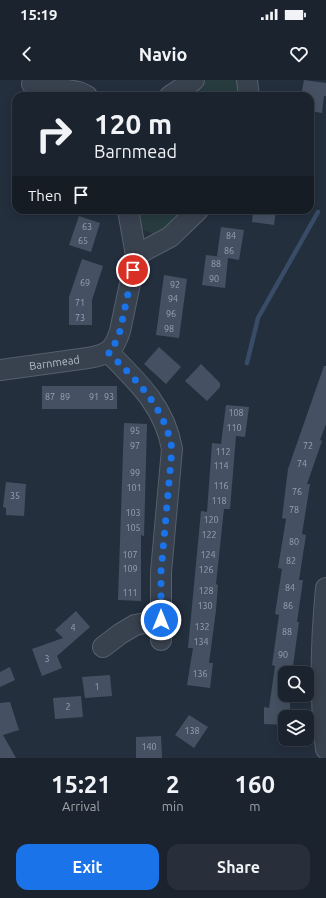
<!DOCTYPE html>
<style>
:root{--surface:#1b232e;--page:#282f3a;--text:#f1f3f6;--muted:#a0a4aa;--line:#39404a;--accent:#1a73e8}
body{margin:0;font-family:Ubuntu,sans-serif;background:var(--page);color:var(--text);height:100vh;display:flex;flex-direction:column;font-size:15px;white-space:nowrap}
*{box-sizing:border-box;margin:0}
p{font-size:13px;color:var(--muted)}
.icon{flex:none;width:22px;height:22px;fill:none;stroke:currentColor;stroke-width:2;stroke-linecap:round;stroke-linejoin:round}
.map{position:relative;height:678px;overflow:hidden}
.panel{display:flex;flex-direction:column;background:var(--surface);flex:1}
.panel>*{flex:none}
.top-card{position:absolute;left:12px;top:12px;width:302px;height:122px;border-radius:12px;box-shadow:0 2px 10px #0003,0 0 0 1px var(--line);background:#1b232e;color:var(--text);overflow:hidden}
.tools{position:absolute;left:278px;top:586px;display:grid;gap:8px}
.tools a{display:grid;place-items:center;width:36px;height:36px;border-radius:8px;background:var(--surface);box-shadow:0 2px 10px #0003,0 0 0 1px var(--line);font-size:20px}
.pin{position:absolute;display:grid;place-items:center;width:34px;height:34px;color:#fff;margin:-17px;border:2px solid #fff;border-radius:50%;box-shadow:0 1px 4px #0007}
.me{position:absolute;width:44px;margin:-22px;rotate:0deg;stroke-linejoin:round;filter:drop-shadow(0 0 3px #0008)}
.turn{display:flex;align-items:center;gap:14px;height:84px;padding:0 16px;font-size:18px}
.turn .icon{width:52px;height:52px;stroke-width:2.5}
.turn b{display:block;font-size:28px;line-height:34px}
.then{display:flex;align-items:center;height:38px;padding:0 16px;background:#0003;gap:8px;font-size:15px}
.eta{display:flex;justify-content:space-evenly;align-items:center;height:68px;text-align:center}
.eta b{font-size:24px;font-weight:600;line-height:28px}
.primary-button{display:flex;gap:8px;margin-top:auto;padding:8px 16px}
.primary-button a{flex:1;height:46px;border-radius:12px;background:var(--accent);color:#fff;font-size:16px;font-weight:600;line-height:46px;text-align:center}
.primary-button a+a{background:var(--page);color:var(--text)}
.status{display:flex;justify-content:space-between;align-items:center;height:28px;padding:0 20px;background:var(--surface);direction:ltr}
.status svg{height:11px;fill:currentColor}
header{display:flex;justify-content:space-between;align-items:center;height:52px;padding:0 16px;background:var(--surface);font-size:18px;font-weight:600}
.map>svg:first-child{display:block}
.green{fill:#263c3f}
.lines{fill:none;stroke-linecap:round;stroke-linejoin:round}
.stream{stroke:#394c67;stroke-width:4.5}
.building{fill:#455162}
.minor-casing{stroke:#565f6c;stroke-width:22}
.minor{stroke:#38414e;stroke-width:20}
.route{stroke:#1a73e8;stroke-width:7;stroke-dasharray:0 12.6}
.labels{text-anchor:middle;stroke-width:3;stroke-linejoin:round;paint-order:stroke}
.number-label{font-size:9px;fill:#98a1af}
.street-label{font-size:11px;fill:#b4bcc9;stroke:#1d2633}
</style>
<div class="status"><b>15:19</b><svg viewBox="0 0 49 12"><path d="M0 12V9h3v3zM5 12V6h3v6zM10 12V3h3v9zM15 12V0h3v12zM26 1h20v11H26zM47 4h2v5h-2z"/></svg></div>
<header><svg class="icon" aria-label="back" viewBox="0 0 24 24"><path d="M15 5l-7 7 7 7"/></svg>Navio<svg class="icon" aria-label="heart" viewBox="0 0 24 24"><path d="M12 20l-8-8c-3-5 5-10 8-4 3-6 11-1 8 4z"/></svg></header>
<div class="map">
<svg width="326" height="678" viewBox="0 0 326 678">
<rect width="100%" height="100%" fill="#242f3e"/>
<path class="green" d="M 206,0 L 240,0 L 243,16 L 182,16 Z
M 136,130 L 191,130 L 159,156 L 141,149 Z"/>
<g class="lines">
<path class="stream" d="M 247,283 L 258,238 L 318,132"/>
</g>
<path class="building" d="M 304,0 L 326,3 L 326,16 L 324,16 L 322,33 L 310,31 L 310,16 L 301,16 Z
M 253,130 L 276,130 L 274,145 L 252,142 Z
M 79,136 L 100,143 L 91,172 L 69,165 Z
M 221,147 L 244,150 L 239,180 L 228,178 L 225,208 L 202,205 L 206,175 L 223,177 L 217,176 Z
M 82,179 L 103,186 L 92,220 L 92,245 L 69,245 L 69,217 Z
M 164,195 L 187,199 L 179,258 L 156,255 Z
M 159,267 L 181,287 L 166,304 L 144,284 Z
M 201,284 L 220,303 L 220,307 L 207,321 L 185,301 Z
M 324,286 L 326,286 L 326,344 L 320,360 L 322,361 L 307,404 L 310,404 L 302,454 L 306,455 L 299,500 L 303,500 L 297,542 L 299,542 L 292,593 L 285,593 L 285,615 L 292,615 L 292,618 L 290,617 L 290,637 L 285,637 L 285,645 L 264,644 L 264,627 L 269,628 L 275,586 L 272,585 L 279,535 L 275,534 L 282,489 L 278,488 L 286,439 L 282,438 L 288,389 Z
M 42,306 L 117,306 L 117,329 L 42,329 Z
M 226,325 L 249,327 L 245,357 L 236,356 L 230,429 L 224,429 L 216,504 L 218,505 L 216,530 L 209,583 L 213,583 L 210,608 L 187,605 L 193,568 L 188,568 L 201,431 L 207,432 L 212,363 L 221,364 Z
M 124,343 L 147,344 L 144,456 L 141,455 L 141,521 L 118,520 Z
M 6,402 L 26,404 L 24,436 L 6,435 L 6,428 L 3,427 Z
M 76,531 L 90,547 L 57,576 L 62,588 L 42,596 L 32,569 L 63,558 L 55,550 Z
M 10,587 L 15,600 L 0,607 L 0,592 Z
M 110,595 L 112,616 L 85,618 L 82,597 Z
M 81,616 L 83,637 L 55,639 L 53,618 Z
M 10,622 L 19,650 L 3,655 L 16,678 L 0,678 L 0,623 Z
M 189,635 L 208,647 L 194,668 L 175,655 Z
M 161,656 L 162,678 L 136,678 L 136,657 Z"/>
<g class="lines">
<defs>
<g id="minor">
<path d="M 247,0 L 249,16"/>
<path d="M 32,4 L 79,12 L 87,16"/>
<path d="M 170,16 L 194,0"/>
<path d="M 128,130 L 136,175"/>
<path d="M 108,272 C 137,301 165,327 172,369 L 161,492 L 161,560"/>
<path id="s1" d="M 0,290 L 88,278 C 108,275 114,270 120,251 L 136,175 L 170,157 L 198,130"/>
<path d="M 326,508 C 321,561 319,616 326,669"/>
<path d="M 103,567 L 120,554 L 135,545 L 161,540"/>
</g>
</defs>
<use href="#minor" class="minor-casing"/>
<use href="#minor" class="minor"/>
</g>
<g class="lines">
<path class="route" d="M 133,190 L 120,251 L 116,262 L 108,272 C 137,301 165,327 172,369 L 161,492 L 161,540"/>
</g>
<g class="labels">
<g class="number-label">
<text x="87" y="150">63</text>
<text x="231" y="159">84</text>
<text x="83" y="164">65</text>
<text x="229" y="174">86</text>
<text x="216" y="187">88</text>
<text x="214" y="202">90</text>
<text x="85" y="206">69</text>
<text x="175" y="208">92</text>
<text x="173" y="222">94</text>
<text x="80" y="226">71</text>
<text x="171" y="237">96</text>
<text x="80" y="241">73</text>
<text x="169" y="252">98</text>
<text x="50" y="320">87</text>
<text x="65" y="320">89</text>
<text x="94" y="320">91</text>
<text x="109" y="320">93</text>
<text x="236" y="336">108</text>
<text x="234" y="351">110</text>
<text x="135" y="354">95</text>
<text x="135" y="369">97</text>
<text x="308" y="369">72</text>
<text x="223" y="375">112</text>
<text x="302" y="387">74</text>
<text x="221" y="389">114</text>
<text x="135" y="396">99</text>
<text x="221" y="409">116</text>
<text x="134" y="411">101</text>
<text x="297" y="415">76</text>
<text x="15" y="419">35</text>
<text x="219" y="424">118</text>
<text x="294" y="433">78</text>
<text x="133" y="436">103</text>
<text x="211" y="443">120</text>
<text x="133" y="451">105</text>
<text x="209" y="458">122</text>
<text x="294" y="465">80</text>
<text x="130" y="478">107</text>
<text x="208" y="478">124</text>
<text x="291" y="484">82</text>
<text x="130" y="492">109</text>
<text x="206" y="493">126</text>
<text x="290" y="511">84</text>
<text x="206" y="514">128</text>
<text x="130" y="516">111</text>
<text x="205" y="529">130</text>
<text x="288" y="529">86</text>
<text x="202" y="550">132</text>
<text x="73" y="551">4</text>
<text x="287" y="555">88</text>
<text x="201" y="565">134</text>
<text x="283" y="578">90</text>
<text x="47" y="582">3</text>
<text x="200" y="597">136</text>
<text x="97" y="610">1</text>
<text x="68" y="630">2</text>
<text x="192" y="654">138</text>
<text x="149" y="670">140</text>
</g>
<g class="street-label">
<text dy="4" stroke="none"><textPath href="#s1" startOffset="55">Barnmead</textPath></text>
</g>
</g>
</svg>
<div class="tools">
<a><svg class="icon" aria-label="search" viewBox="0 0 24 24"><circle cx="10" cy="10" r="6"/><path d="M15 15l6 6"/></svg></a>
<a><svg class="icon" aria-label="layers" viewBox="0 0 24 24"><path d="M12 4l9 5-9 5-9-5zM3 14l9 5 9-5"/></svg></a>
</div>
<div class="pin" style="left:133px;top:190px;background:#d93025"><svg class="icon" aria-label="arrive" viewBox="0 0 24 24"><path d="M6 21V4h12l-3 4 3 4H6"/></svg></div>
<svg class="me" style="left:161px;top:540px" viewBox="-20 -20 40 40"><circle r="17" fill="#1a73e8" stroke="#fff" stroke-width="3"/><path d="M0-11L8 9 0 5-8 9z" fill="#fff"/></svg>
<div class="top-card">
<div class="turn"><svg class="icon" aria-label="right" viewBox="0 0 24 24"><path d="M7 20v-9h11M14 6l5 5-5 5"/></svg><div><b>120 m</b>Barnmead</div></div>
<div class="then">Then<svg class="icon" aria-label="arrive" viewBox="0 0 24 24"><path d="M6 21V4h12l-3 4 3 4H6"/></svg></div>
</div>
</div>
<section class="panel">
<div class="eta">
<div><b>15:21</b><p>Arrival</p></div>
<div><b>2</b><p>min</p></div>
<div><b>160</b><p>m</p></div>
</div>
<div class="primary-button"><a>Exit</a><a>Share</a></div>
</section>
